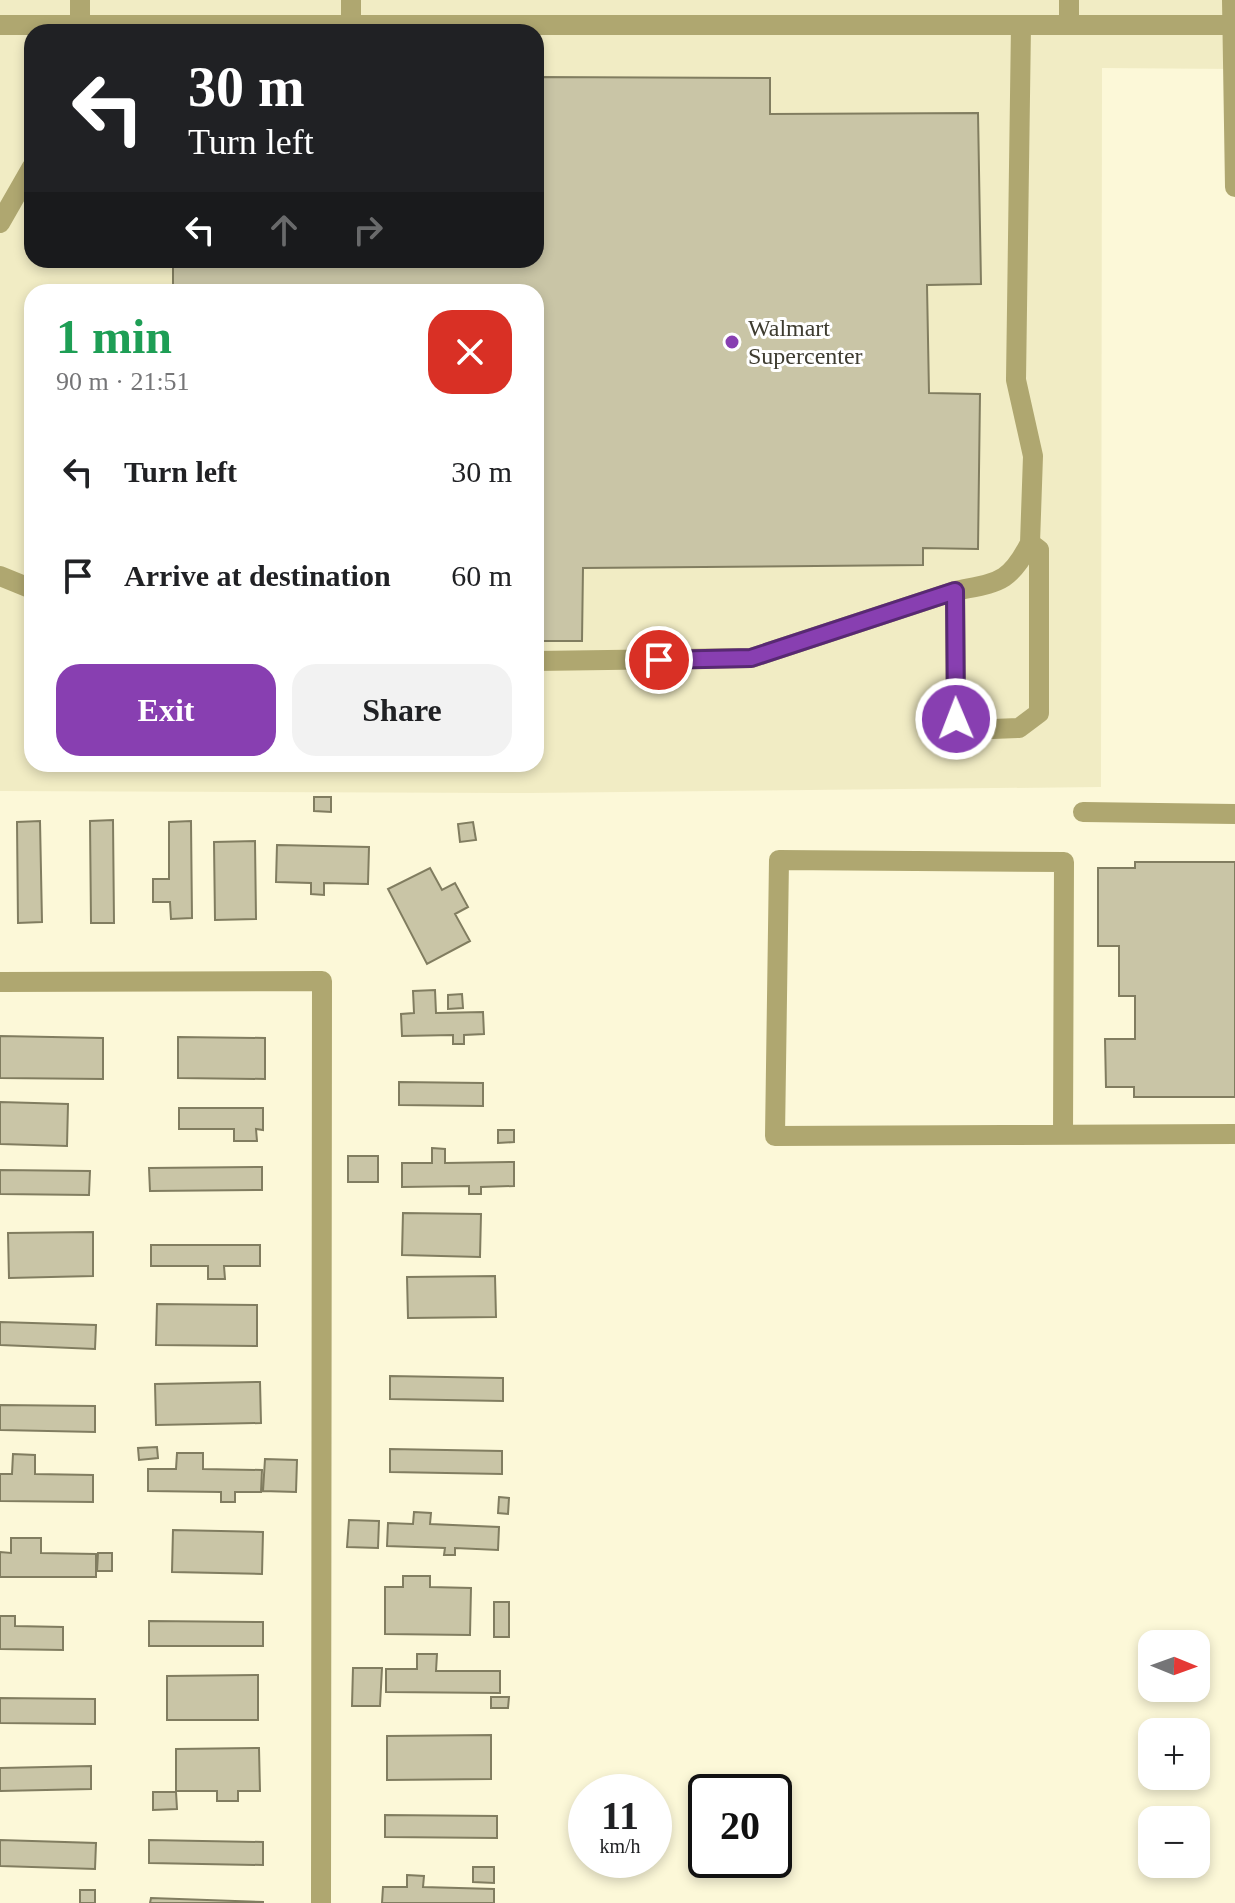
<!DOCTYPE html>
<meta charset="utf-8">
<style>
:root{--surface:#fff;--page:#f2f2f2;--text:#202124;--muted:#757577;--accent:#883fb1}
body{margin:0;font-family:"Times New Roman",serif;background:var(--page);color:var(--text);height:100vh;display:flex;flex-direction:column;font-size:30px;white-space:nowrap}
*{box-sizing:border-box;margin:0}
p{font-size:26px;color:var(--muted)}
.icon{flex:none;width:44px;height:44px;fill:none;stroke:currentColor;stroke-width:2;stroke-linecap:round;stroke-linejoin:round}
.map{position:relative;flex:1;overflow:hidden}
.details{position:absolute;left:24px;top:284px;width:520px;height:488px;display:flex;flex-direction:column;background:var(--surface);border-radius:24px;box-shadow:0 4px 12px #0003}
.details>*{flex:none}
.top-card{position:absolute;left:24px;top:24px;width:520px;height:244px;border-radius:24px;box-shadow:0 4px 12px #0003;background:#202124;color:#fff;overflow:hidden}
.needle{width:52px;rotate:91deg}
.controls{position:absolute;left:1138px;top:1630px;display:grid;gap:16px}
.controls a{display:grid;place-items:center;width:72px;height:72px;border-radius:16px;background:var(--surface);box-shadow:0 4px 12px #0003;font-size:40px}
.speed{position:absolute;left:568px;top:1774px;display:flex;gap:16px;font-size:40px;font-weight:700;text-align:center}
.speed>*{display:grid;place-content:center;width:104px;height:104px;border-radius:50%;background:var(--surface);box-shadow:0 4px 12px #0003;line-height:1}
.speed small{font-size:20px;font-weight:400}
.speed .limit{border:4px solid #111;border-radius:12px;background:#fff;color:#111}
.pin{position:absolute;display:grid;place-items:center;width:68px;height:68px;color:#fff;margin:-34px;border:4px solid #fff;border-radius:50%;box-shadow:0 2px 8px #0007}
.me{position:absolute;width:88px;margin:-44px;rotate:359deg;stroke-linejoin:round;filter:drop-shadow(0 0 6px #0008)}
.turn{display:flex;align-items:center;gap:28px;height:168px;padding:0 32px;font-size:36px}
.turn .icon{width:104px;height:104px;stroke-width:2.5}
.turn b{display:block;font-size:56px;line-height:68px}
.lanes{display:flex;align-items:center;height:76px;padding:0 32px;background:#0003;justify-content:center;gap:40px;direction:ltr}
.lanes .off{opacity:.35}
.round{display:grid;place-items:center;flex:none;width:84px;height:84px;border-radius:24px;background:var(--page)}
.headline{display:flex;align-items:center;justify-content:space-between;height:136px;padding:0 32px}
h1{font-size:48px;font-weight:600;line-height:60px;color:#1e9e55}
.button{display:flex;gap:16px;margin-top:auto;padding:16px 32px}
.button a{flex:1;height:92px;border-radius:24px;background:var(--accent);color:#fff;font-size:32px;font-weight:600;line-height:92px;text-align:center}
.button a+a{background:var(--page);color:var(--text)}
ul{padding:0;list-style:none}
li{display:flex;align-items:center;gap:24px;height:104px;padding:0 32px}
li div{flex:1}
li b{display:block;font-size:30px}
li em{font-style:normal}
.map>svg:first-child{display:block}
.built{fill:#f1ecc4;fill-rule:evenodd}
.building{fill:#c9c5a6;stroke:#817d60;stroke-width:2}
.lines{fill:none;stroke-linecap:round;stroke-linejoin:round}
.minor{stroke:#afa770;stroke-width:20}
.route-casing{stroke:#582973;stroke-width:20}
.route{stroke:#883fb1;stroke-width:14}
.poi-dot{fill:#883fb1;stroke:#fff;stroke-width:3}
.labels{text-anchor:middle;stroke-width:6;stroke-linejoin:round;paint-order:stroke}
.poi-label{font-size:24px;fill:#3e3c30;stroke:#fff;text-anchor:start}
</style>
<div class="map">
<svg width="1235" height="1903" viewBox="0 0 1235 1903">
<rect width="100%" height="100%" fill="#fcf8d8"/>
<path class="built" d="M 0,0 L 1235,0 L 1235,69 L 1102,68 L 1101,787 L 529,793 L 0,791 ZM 32,32 L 536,32 L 536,260 L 32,260 ZM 32,292 L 536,292 L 536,764 L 32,764 Z"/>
<path class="building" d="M 536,77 L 770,78 L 770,114 L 978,113 L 981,284 L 927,285 L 929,393 L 980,394 L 978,549 L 923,548 L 923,565 L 583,568 L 582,641 L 536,641 L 536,292 L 173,292 L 173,260 L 536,260 Z
M 314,797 L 331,797 L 331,812 L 314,811 Z
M 113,820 L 114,923 L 91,923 L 90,821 Z
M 40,821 L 42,922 L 18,923 L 17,822 Z
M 191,821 L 192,918 L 171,919 L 170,902 L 153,902 L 153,879 L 169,879 L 169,822 Z
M 473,822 L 476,840 L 460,842 L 458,824 Z
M 255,841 L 256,919 L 215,920 L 214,842 Z
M 277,845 L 369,847 L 368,884 L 324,883 L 324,895 L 311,894 L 311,883 L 276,882 Z
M 1135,862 L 1235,862 L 1235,1097 L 1134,1097 L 1134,1087 L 1106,1087 L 1105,1039 L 1135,1039 L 1135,996 L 1119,996 L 1119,946 L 1098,946 L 1098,868 L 1135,868 Z
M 430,868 L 442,890 L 455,883 L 468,907 L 455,914 L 470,941 L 427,964 L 388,889 Z
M 435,990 L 436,1013 L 483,1012 L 484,1034 L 464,1035 L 464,1044 L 453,1044 L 453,1035 L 402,1036 L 401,1014 L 414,1013 L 413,991 Z
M 462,994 L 463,1008 L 448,1009 L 448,995 Z
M 0,1036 L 103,1038 L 103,1079 L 0,1078 Z
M 178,1037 L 265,1038 L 265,1079 L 178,1078 Z
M 399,1082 L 483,1083 L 483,1106 L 399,1105 Z
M 0,1102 L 68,1104 L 67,1146 L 0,1144 Z
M 179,1108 L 263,1108 L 263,1130 L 256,1129 L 257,1141 L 234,1141 L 234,1129 L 179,1129 Z
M 498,1130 L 514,1130 L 514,1142 L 498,1143 Z
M 432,1148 L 445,1149 L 445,1163 L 514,1162 L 514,1186 L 481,1187 L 481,1194 L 469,1194 L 469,1186 L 402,1187 L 402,1163 L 432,1163 Z
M 348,1156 L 378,1156 L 378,1182 L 348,1182 Z
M 262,1167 L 262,1190 L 150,1191 L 149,1168 Z
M 0,1170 L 90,1171 L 89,1195 L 0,1194 Z
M 403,1213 L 481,1214 L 480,1257 L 402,1255 Z
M 93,1232 L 93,1276 L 9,1278 L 8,1233 Z
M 151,1245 L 260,1245 L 260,1266 L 224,1266 L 225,1279 L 208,1279 L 208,1266 L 151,1266 Z
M 495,1276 L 496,1317 L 408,1318 L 407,1277 Z
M 157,1304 L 257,1305 L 257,1346 L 156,1345 Z
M 0,1322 L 96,1325 L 95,1349 L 0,1345 Z
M 390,1376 L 503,1378 L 503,1401 L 390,1399 Z
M 260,1382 L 261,1423 L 156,1425 L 155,1384 Z
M 0,1405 L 95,1406 L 95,1432 L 0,1430 Z
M 157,1447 L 158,1458 L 139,1460 L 138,1448 Z
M 390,1449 L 502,1451 L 502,1474 L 390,1472 Z
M 177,1453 L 203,1453 L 203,1469 L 262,1470 L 261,1492 L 235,1492 L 235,1502 L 221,1502 L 221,1492 L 148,1491 L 148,1469 L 176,1469 Z
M 13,1454 L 35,1455 L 35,1474 L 93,1475 L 93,1502 L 0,1501 L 0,1474 L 12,1474 Z
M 265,1459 L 297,1460 L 296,1492 L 263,1491 Z
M 499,1497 L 509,1498 L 508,1514 L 498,1513 Z
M 414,1512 L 431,1513 L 430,1524 L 499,1527 L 498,1550 L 455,1548 L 455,1555 L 444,1555 L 445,1548 L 387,1546 L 388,1523 L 413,1524 Z
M 349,1520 L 379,1521 L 378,1548 L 347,1547 Z
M 173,1530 L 263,1532 L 262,1574 L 172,1572 Z
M 11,1538 L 41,1538 L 41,1553 L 96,1554 L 96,1577 L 0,1577 L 0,1552 L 11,1553 Z
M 98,1553 L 112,1553 L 112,1571 L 97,1571 Z
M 403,1576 L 430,1576 L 430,1587 L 471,1588 L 470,1635 L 385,1634 L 385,1587 L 403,1587 Z
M 494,1602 L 509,1602 L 509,1637 L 494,1637 Z
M 0,1616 L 15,1616 L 15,1626 L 63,1627 L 63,1650 L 0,1649 Z
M 149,1621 L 263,1622 L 263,1646 L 149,1646 Z
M 417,1654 L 437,1654 L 436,1671 L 500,1671 L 500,1693 L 386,1692 L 386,1669 L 417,1669 Z
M 353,1668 L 382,1668 L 380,1706 L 352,1706 Z
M 258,1675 L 258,1720 L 167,1720 L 167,1676 Z
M 491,1697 L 509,1697 L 508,1708 L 491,1708 Z
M 0,1698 L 95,1699 L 95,1724 L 0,1723 Z
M 491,1735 L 491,1779 L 387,1780 L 387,1736 Z
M 259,1748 L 260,1791 L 238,1791 L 238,1801 L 217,1801 L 217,1791 L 176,1791 L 176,1749 Z
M 91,1766 L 91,1789 L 0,1791 L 0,1768 Z
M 153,1792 L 176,1792 L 177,1809 L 153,1810 Z
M 385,1815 L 497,1816 L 497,1838 L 385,1837 Z
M 0,1840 L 96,1843 L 95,1869 L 0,1866 Z
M 149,1840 L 263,1842 L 263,1865 L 149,1863 Z
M 473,1867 L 494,1867 L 494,1883 L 473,1882 Z
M 407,1875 L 424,1876 L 423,1887 L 494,1889 L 494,1903 L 382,1903 L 383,1887 L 407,1887 Z
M 80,1890 L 95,1890 L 95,1903 L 80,1903 Z
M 151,1898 L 263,1902 L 263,1903 L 150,1903 Z"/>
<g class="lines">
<path class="minor" d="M 1069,0 L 1069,25
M 1232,0 L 1235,187
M 0,25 L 1235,25
M 80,26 L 80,0
M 351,27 L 351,0
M 0,223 L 32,167
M 0,576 L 32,589
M 955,591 C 998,582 1009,584 1030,543
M 536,661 L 751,658 L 955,591 L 956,719 L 967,730 L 1019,728 L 1039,713 L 1039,550 L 1030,543 L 1033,456 L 1016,380 L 1021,25
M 1083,812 L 1235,814
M 0,982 L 322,981 L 321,1903
M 1063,1135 L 1064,862 L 779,860 L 775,1136 C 928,1135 1082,1135 1235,1134"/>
</g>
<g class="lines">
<defs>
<path id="route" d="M 659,660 L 751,658 L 955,591 L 956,719"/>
</defs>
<use href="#route" class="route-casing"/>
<use href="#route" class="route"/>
</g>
<circle class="poi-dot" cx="732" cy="342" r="8"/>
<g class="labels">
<g class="poi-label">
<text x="748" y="336">Walmart<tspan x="748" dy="28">Supercenter</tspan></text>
</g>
</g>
</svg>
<div class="controls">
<a><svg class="needle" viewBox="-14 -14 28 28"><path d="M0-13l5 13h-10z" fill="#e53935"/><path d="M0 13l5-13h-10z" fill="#757577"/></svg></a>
<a>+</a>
<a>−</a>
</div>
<div class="speed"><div>11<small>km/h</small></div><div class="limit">20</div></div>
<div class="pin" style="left:659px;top:660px;background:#d93025"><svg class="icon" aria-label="arrive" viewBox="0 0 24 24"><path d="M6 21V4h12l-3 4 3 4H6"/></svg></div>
<svg class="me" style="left:956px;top:719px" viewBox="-20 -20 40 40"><circle r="17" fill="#883fb1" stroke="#fff" stroke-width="3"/><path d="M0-11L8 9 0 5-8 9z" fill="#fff"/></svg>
<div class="top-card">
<div class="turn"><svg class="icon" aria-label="left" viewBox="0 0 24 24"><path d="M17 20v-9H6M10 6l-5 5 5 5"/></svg><div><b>30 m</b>Turn left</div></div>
<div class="lanes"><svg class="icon" aria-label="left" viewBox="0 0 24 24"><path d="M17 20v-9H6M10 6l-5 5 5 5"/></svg><svg class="icon off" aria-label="ahead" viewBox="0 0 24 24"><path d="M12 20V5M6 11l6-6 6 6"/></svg><svg class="icon off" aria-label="right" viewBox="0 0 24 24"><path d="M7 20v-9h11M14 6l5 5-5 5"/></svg></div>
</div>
<section class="details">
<div class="headline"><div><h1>1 min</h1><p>90 m · 21:51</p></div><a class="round" style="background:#d93025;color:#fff"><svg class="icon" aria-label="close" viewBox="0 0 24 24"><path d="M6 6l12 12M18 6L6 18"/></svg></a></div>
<ul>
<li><svg class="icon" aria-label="left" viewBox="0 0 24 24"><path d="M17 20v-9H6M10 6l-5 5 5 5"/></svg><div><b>Turn left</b></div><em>30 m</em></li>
<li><svg class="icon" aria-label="arrive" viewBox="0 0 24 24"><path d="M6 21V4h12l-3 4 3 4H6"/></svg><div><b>Arrive at destination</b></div><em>60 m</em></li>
</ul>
<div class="button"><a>Exit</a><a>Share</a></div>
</section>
</div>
